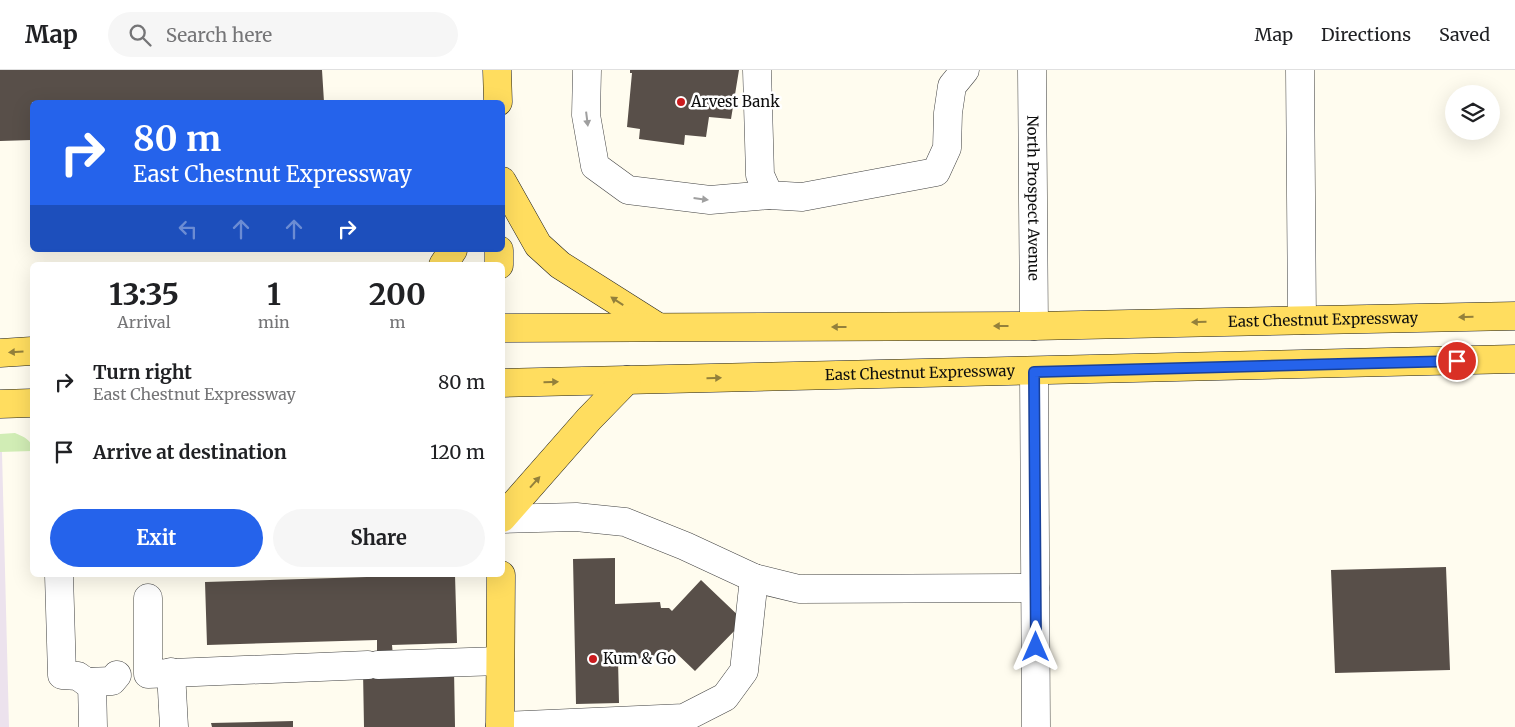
<!DOCTYPE html>
<style>
:root{--surface:#fff;--page:#f6f6f6;--text:#202124;--muted:#757577;--line:#e0e0e0;--accent:#2563eb}
body{margin:0;font-family:Merriweather,serif;background:var(--page);color:var(--text);height:100vh;display:flex;flex-direction:column;font-size:19px;white-space:nowrap}
*{box-sizing:border-box;margin:0}
p{font-size:16px;color:var(--muted)}
.icon{flex:none;width:28px;height:28px;fill:none;stroke:currentColor;stroke-width:2;stroke-linecap:round;stroke-linejoin:round}
.map{position:relative;flex:1;overflow:hidden}
.side{position:absolute;left:30px;top:192px;width:475px;height:315px;display:flex;flex-direction:column;background:var(--surface);border-radius:8px;box-shadow:0 5px 20px #0002}
.side>*{flex:none}
.banner{position:absolute;left:30px;top:30px;width:475px;height:152px;border-radius:8px;box-shadow:0 5px 20px #0002;background:#2563eb;color:#fff;overflow:hidden}
.tools{position:absolute;left:1445px;top:15px;display:grid;gap:10px}
.tools a{display:grid;place-items:center;width:55px;height:55px;border-radius:50%;background:var(--surface);box-shadow:0 5px 20px #0002;font-size:25px}
.pin{position:absolute;display:grid;place-items:center;width:42px;height:42px;color:#fff;margin:-21px;border:2px solid #fff;border-radius:50%;box-shadow:0 1px 5px #0007}
.me{position:absolute;width:55px;margin:-28px;rotate:0deg;stroke-linejoin:round;filter:drop-shadow(0 0 4px #0008)}
.turn{display:flex;align-items:center;gap:18px;height:105px;padding:0 20px;font-size:22px}
.turn .icon{width:65px;height:65px;stroke-width:2.5}
.turn b{display:block;font-size:35px;line-height:42px}
.lanes{display:flex;align-items:center;height:48px;padding:0 20px;background:#0003;justify-content:center;gap:25px;direction:ltr}
.lanes .off{opacity:.35}
.eta{display:flex;justify-content:space-evenly;align-items:center;height:85px;text-align:center}
.eta b{font-size:30px;font-weight:700;line-height:35px}
.button{display:flex;gap:10px;margin-top:auto;padding:10px 20px}
.button a{flex:1;height:58px;border-radius:30px;background:var(--accent);color:#fff;font-size:20px;font-weight:700;line-height:58px;text-align:center}
.button a+a{background:var(--page);color:var(--text)}
ul{padding:0;list-style:none}
li{display:flex;align-items:center;gap:15px;height:70px;padding:0 20px}
li div{flex:1}
li b{display:block;font-size:19px}
li em{font-style:normal}
header{display:flex;align-items:center;gap:30px;box-sizing:border-box;height:70px;padding:0 25px;background:var(--surface);border-bottom:1px solid var(--line)}
header strong{font-size:24px}
nav{display:flex;gap:28px;margin-inline-start:auto;font-size:18px}
.search{width:350px;height:45px;background:var(--page);display:flex;align-items:center;gap:12px;box-sizing:border-box;padding:0 18px;border-radius:28px;color:var(--muted);font-size:19px}
.map>svg:first-child{display:block}
.industrial{fill:#ece2ed}
.green{fill:#d1edb5}
.building{fill:#584f49}
.lines{fill:none;stroke-linecap:round;stroke-linejoin:round}
.minor-casing{stroke:#414141;stroke-width:29}
.major-casing{stroke:#1f1f1f;stroke-width:29}
.minor{stroke:#fff;stroke-width:28}
.major{stroke:#ffdd5f;stroke-width:28}
.oneway{fill:#9f9f9f}
.oneway2{fill:#93803b}
.route-casing{stroke:#184099;stroke-width:12}
.route{stroke:#2563eb;stroke-width:9}
.poi-dot{fill:#ca1b1e;stroke:#fff;stroke-width:2}
.labels{text-anchor:middle;stroke-width:5;stroke-linejoin:round;paint-order:stroke}
.poi-label{font-size:15px;fill:#0e0e0e;stroke:#fff;text-anchor:start}
.street-label{font-size:15px;fill:#0e0e0e;stroke:#fff}
</style>
<header>
<strong>Map</strong>
<div class="search"><svg class="icon" aria-label="search" viewBox="0 0 24 24"><circle cx="10" cy="10" r="6"/><path d="M15 15l6 6"/></svg>Search here</div>
<nav><a>Map</a><a>Directions</a><a>Saved</a></nav>
</header>
<div class="map">
<svg width="1515" height="657" viewBox="0 0 1515 657">
<rect width="100%" height="100%" fill="#fffcef"/>
<path class="industrial" d="M 0,382 L 2,382 L 9,657 L 0,657 Z"/>
<path class="green" d="M 15,363 C 24,367 33,370 32,381 L 0,382 L 0,364 Z"/>
<path class="building" d="M 0,0 L 322,0 L 324,32 L 32,32 L 32,70 L 0,71 Z
M 630,0 L 739,0 L 731,49 L 709,47 L 706,67 L 685,65 L 684,75 L 639,69 L 640,59 L 627,57 L 632,3 L 630,3 Z
M 615,488 L 615,534 L 660,532 L 661,538 L 669,538 L 672,541 L 701,510 L 744,551 L 695,601 L 672,579 L 669,582 L 661,582 L 661,588 L 618,589 L 619,633 L 576,634 L 573,489 Z
M 1446,497 L 1450,600 L 1335,603 L 1331,500 Z
M 431,505 L 455,505 L 457,573 L 392,575 L 393,586 L 377,586 L 377,570 L 207,575 L 205,512 Z
M 454,599 L 455,657 L 364,657 L 363,601 Z
M 293,651 L 293,657 L 212,657 L 211,653 Z"/>
<g class="lines">
<defs>
<g id="minor">
<path d="M 587,0 L 586,45 L 595,96 L 628,120 L 710,130 L 769,125"/>
<path d="M 757,0 L 760,105 L 769,125 L 802,127 L 936,102 L 947,78 L 948,43 L 952,16 L 965,0"/>
<path id="s1" d="M 1032,0 L 1034,256"/>
<path d="M 1300,0 L 1302,250"/>
<path d="M 1034,301 L 1036,657"/>
<path d="M 502,449 L 576,447 L 625,452 L 685,476 L 754,508 L 799,519 L 1035,518"/>
<path d="M 59,505 L 62,605 L 78,606 L 86,612 L 112,611 L 117,605"/>
<path d="M 148,528 L 148,604 L 368,595"/>
<path d="M 378,595 L 500,591"/>
<path d="M 171,602 L 174,657"/>
<path d="M 92,612 L 93,657"/>
<path d="M 500,656 L 684,648 L 725,627 L 744,601 L 754,508"/>
</g>
<g id="major">
<path d="M 497,0 L 498,32"/>
<path d="M 502,111 L 538,175 L 560,195 L 658,257"/>
<path d="M 499,180 L 499,195"/>
<path d="M 443,195 L 453,180"/>
<path id="s2" d="M 502,258 L 1034,256 L 1515,246"/>
<path d="M 0,283 L 32,281"/>
<path id="s3" d="M 502,313 L 1515,289"/>
<path d="M 0,334 L 32,333"/>
<path d="M 502,448 L 589,349 L 627,310"/>
<path d="M 500,657 L 501,505"/>
</g>
</defs>
<use href="#minor" class="minor-casing"/>
<use href="#major" class="major-casing"/>
<use href="#minor" class="minor"/>
<use href="#major" class="major"/>
</g>
<defs><path id="oneway-solid" d="M-6-.8H1V-3.2L6.5 0L1 3.2V.8H-6Z" transform="scale(1.25)"/></defs>
<g class="oneway">
<use href="#oneway-solid" transform="translate(587 49) rotate(83)"/>
<use href="#oneway-solid" transform="translate(701 129) rotate(7)"/>
</g>
<g class="oneway2">
<use href="#oneway-solid" transform="translate(617 231) rotate(-147)"/>
<use href="#oneway-solid" transform="translate(1466 247) rotate(179)"/>
<use href="#oneway-solid" transform="translate(1199 252) rotate(179)"/>
<use href="#oneway-solid" transform="translate(1001 256) rotate(180)"/>
<use href="#oneway-solid" transform="translate(839 257) rotate(180)"/>
<use href="#oneway-solid" transform="translate(16 282) rotate(177)"/>
<use href="#oneway-solid" transform="translate(714 308) rotate(-1)"/>
<use href="#oneway-solid" transform="translate(551 312) rotate(-1)"/>
<use href="#oneway-solid" transform="translate(535 412) rotate(-48)"/>
</g>
<g class="lines">
<defs>
<path id="route" d="M 1036,577 L 1034,302 L 1457,291"/>
</defs>
<use href="#route" class="route-casing"/>
<use href="#route" class="route"/>
</g>
<g class="poi-dot">
<circle cx="681" cy="32" r="5"/>
<circle cx="593" cy="589" r="5"/>
</g>
<g class="labels">
<g class="poi-label">
<text x="691" y="37">Arvest Bank</text>
<text x="603" y="594">Kum &amp; Go</text>
</g>
<g class="street-label">
<text dy="5" stroke="none"><textPath href="#s1" startOffset="128">North Prospect Avenue</textPath></text>
<text dy="5" stroke="none"><textPath href="#s2" startOffset="821">East Chestnut Expressway</textPath></text>
<text dy="5" stroke="none"><textPath href="#s3" startOffset="418">East Chestnut Expressway</textPath></text>
</g>
</g>
</svg>
<div class="tools">
<a><svg class="icon" aria-label="layers" viewBox="0 0 24 24"><path d="M12 4l9 5-9 5-9-5zM3 14l9 5 9-5"/></svg></a>
</div>
<div class="pin" style="left:1457px;top:291px;background:#d93025"><svg class="icon" aria-label="arrive" viewBox="0 0 24 24"><path d="M6 21V4h12l-3 4 3 4H6"/></svg></div>
<svg class="me" style="left:1036px;top:577px" viewBox="-20 -20 40 40"><path d="M0-17L14 15 0 8-14 15z" fill="#2563eb" stroke="#fff" stroke-width="4"/></svg>
<div class="banner">
<div class="turn"><svg class="icon" aria-label="right" viewBox="0 0 24 24"><path d="M7 20v-9h11M14 6l5 5-5 5"/></svg><div><b>80 m</b>East Chestnut Expressway</div></div>
<div class="lanes"><svg class="icon off" aria-label="left" viewBox="0 0 24 24"><path d="M17 20v-9H6M10 6l-5 5 5 5"/></svg><svg class="icon off" aria-label="ahead" viewBox="0 0 24 24"><path d="M12 20V5M6 11l6-6 6 6"/></svg><svg class="icon off" aria-label="ahead" viewBox="0 0 24 24"><path d="M12 20V5M6 11l6-6 6 6"/></svg><svg class="icon" aria-label="right" viewBox="0 0 24 24"><path d="M7 20v-9h11M14 6l5 5-5 5"/></svg></div>
</div>
<section class="side">
<div class="eta">
<div><b>13:35</b><p>Arrival</p></div>
<div><b>1</b><p>min</p></div>
<div><b>200</b><p>m</p></div>
</div>
<ul>
<li><svg class="icon" aria-label="right" viewBox="0 0 24 24"><path d="M7 20v-9h11M14 6l5 5-5 5"/></svg><div><b>Turn right</b><p>East Chestnut Expressway</p></div><em>80 m</em></li>
<li><svg class="icon" aria-label="arrive" viewBox="0 0 24 24"><path d="M6 21V4h12l-3 4 3 4H6"/></svg><div><b>Arrive at destination</b></div><em>120 m</em></li>
</ul>
<div class="button"><a>Exit</a><a>Share</a></div>
</section>
</div>
